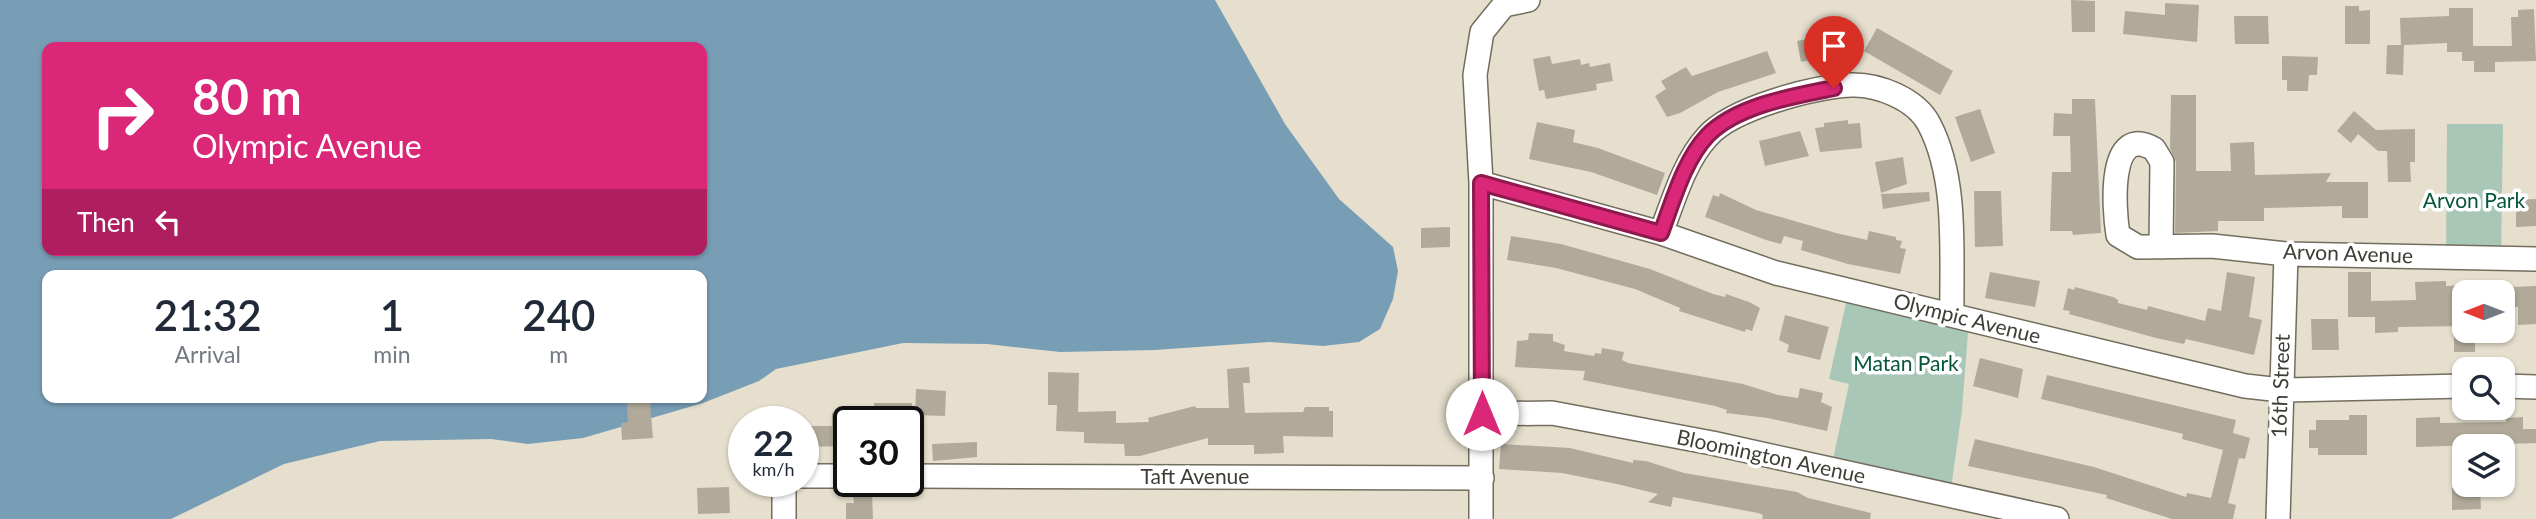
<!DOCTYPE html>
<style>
:root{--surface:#fff;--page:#f6f6f7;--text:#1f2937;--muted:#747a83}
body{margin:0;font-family:Lato,sans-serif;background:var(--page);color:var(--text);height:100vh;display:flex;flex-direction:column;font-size:26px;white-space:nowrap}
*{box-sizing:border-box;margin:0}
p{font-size:23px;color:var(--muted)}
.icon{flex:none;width:38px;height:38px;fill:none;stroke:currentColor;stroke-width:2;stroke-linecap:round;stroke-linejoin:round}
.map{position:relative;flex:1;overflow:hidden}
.sheet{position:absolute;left:42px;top:270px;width:665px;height:133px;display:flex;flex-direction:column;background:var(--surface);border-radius:14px;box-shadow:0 2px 5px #0004}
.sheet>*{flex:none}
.guide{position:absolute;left:42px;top:42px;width:665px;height:214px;border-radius:14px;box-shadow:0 2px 5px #0004;background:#db2777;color:#fff;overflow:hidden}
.needle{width:46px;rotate:270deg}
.fabs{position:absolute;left:2452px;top:280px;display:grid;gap:14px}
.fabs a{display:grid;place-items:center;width:63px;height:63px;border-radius:14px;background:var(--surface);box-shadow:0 2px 5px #0004;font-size:35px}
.speed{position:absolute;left:728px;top:406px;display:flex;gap:14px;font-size:35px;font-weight:700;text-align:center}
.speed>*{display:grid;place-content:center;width:91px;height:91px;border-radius:50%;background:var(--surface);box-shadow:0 2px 5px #0004;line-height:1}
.speed small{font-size:18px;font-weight:400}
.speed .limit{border:4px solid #111;border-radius:10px;background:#fff;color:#111}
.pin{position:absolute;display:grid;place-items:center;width:60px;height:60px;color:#fff;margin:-72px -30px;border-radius:50% 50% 50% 0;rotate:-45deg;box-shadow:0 0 7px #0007}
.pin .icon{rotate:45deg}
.me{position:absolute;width:77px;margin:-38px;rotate:0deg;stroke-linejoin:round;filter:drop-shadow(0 0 5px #0008)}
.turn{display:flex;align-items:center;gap:24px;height:147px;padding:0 35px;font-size:32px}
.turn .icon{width:91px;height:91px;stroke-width:2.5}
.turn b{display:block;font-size:49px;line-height:60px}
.then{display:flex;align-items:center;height:66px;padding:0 35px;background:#0003;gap:14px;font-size:26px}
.eta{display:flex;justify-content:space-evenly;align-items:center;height:119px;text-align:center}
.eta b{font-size:42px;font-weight:600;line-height:49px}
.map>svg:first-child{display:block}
.green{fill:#a9c7b7}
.water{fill:#789eb6;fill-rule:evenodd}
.building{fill:#b1aa9a}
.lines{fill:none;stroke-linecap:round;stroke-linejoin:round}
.minor-casing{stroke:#736d5e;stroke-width:26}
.minor{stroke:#fff;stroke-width:23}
.route-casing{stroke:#8e194d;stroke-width:18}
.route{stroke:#db2777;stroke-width:12}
.labels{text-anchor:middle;stroke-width:7;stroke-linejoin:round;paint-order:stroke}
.park-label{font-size:21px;fill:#06563b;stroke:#fff}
.street-label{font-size:21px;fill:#3e3c35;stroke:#fff}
</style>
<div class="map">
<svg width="2536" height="519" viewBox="0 0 2536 519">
<rect width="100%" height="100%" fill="#e6dfce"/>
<path class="green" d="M 2447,124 L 2503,124 L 2501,258 L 2446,257 Z
M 1849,290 L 1969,319 L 1962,410 L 1950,496 L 1831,469 L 1849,384 L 1829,379 Z"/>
<path class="water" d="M 0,0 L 1215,0 L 1285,124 L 1339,199 L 1393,247 L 1398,271 L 1393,299 L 1380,329 L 1359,342 L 1323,346 L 1269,342 L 1155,350 L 1060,352 L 987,344 L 903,343 L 776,369 L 759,381 L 703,403 L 583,438 L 528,444 L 491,439 L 380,441 L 284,464 L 171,519 L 0,519 ZM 47,47 L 702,47 L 702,250 L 47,250 ZM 47,275 L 702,275 L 702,397 L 47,397 Z"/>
<path class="building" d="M 2071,0 L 2095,1 L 2095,32 L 2072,32 Z
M 2165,3 L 2199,5 L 2197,42 L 2123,34 L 2125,11 L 2165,15 Z
M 2345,6 L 2359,6 L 2359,11 L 2370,10 L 2370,44 L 2345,44 Z
M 2449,8 L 2473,8 L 2473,46 L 2512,46 L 2511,17 L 2518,17 L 2518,10 L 2534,9 L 2536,61 L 2495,62 L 2495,72 L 2474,72 L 2474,61 L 2462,61 L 2462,52 L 2447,52 L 2447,43 L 2404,45 L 2403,75 L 2386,74 L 2387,45 L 2401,45 L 2400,18 L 2449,16 Z
M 2234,16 L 2268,16 L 2269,44 L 2235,44 Z
M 1877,28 L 1953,71 L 1940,95 L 1864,51 Z
M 1831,34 L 1835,54 L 1801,62 L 1797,41 Z
M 1767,51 L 1776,73 L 1718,92 L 1680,113 L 1667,117 L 1655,96 L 1666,89 L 1661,81 L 1686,67 L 1692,76 Z
M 1550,56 L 1552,64 L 1580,59 L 1581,65 L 1589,63 L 1590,67 L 1610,63 L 1613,81 L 1596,84 L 1597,90 L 1546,99 L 1544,90 L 1539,91 L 1533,59 Z
M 2282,56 L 2318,57 L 2317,75 L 2309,75 L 2308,91 L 2287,91 L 2287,80 L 2282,80 Z
M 2171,95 L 2196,95 L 2196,171 L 2231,171 L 2230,143 L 2254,142 L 2255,175 L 2331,173 L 2326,182 L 2368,182 L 2368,218 L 2342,218 L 2342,206 L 2264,208 L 2264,221 L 2218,221 L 2218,231 L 2175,233 L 2176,162 L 2170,148 Z
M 2072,99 L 2095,99 L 2101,233 L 2073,235 L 2072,231 L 2050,231 L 2052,172 L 2071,172 L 2070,136 L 2053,136 L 2054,113 L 2072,114 Z
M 1980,109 L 1995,153 L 1971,162 L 1955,117 Z
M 2354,111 L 2376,130 L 2415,129 L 2415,162 L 2410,162 L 2411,182 L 2388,182 L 2387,151 L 2378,151 L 2358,134 L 2351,143 L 2337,131 Z
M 1848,120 L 1848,124 L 1860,123 L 1862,148 L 1820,152 L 1815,128 L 1824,127 L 1824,123 Z
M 1537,122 L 1575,130 L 1573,142 L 1598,148 L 1665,173 L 1657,195 L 1591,172 L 1529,159 Z
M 1800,131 L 1809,156 L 1765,166 L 1759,141 Z
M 1903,157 L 1907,184 L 1881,193 L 1875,162 Z
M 1974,191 L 2001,191 L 2003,246 L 1975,247 Z
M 1929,192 L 1930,201 L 1883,209 L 1881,194 Z
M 1720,193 L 1756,210 L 1836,233 L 1867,240 L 1869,231 L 1896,237 L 1896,240 L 1902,241 L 1900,248 L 1906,249 L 1900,274 L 1848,264 L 1801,250 L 1803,241 L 1784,236 L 1781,244 L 1766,240 L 1705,217 L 1713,195 L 1719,197 Z
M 2536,199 L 2536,226 L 2516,227 L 2516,200 Z
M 1450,227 L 1450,247 L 1421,248 L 1421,228 Z
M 1511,236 L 1561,244 L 1650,269 L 1713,294 L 1725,297 L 1726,294 L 1749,302 L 1760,308 L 1752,331 L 1746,329 L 1745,332 L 1679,311 L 1680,308 L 1635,289 L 1556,268 L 1507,260 Z
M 1990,272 L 2040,281 L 2035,307 L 1985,298 Z
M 2227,272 L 2255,277 L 2249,317 L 2262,320 L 2254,355 L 2186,339 L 2184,344 L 2156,338 L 2069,314 L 2070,311 L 2063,310 L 2068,288 L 2074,290 L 2075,287 L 2113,297 L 2118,300 L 2118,303 L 2147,310 L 2148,306 L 2205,321 L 2208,308 L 2221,311 Z
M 2348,272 L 2371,272 L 2371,301 L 2416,300 L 2415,282 L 2446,281 L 2446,286 L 2464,285 L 2464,326 L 2398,327 L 2398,332 L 2375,333 L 2375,317 L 2348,317 Z
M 2536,286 L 2536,324 L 2518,325 L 2518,307 L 2512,307 L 2511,287 Z
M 1785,315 L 1829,327 L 1820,360 L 1787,352 L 1789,345 L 1779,340 Z
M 2311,319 L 2338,319 L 2339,350 L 2312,350 Z
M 2454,332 L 2475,332 L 2475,352 L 2454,352 Z
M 1529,333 L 1553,334 L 1553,341 L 1565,345 L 1564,351 L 1594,356 L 1595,353 L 1601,354 L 1602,348 L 1624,352 L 1622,360 L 1628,363 L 1743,384 L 1778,395 L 1798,398 L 1800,388 L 1823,393 L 1821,402 L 1832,407 L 1827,431 L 1768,418 L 1726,413 L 1727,410 L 1715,406 L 1583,380 L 1585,371 L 1515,367 L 1517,341 L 1528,340 Z
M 1980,358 L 2023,369 L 2018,398 L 1973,386 Z
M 1249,367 L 1250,383 L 1243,383 L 1245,413 L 1303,412 L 1305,407 L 1329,407 L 1329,411 L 1333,411 L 1333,437 L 1283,436 L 1284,453 L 1254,454 L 1254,445 L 1208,445 L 1208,438 L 1140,456 L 1125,456 L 1124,444 L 1084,443 L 1084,432 L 1056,431 L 1057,405 L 1048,405 L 1048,372 L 1079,373 L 1078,412 L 1116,411 L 1116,423 L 1149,422 L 1148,418 L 1195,406 L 1196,408 L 1229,408 L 1227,369 Z
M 2047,375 L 2236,420 L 2233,433 L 2250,438 L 2245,459 L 2239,458 L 2228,503 L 2236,505 L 2233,519 L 2172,519 L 2106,498 L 2107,495 L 1968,466 L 1975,439 L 2094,467 L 2186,497 L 2187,493 L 2211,498 L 2223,450 L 2182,439 L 2183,434 L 2041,399 Z
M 916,389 L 946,391 L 945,416 L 915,415 Z
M 650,402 L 653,438 L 622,440 L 621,423 L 628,422 L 627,403 Z
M 874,403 L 912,403 L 912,422 L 875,422 Z
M 832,413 L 849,413 L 849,446 L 803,447 L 803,426 L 832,426 Z
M 2349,415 L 2367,415 L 2367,455 L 2318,455 L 2318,448 L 2309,448 L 2309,430 L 2316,430 L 2316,420 L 2349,420 Z
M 2440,417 L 2440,423 L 2506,422 L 2506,418 L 2523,417 L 2523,429 L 2536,429 L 2536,443 L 2416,447 L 2416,418 Z
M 977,442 L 977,457 L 933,461 L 932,444 Z
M 1501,444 L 1570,448 L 1633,463 L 1633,460 L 1646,461 L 1684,473 L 1797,492 L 1808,498 L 1871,513 L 1870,519 L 1762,519 L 1763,515 L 1758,513 L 1673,497 L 1671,507 L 1648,502 L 1658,494 L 1617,484 L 1562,473 L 1499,469 Z
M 729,487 L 730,513 L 698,514 L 697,488 Z
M 2452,488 L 2480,488 L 2481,509 L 2452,510 Z
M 853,493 L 872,493 L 873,519 L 846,519 L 846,503 L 854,503 Z"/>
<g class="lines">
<defs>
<path id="minor" d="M 1481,183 L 1661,233 L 1776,273 L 2245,386 L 2281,390 L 2464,386
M 1661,233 C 1673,202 1684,162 1707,137 C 1732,108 1813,87 1851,85 C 1878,84 1916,99 1929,124 C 1958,179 1951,253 1952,314
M 2161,247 L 2162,162 L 2154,149 C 2107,122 2114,210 2118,235 L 2138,247 L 2212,246 L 2286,254 L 2536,259
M 2502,386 L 2536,387
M 1482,414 L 1552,413 L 1712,443 L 2057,519
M 803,476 L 849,476
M 908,476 L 1482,478
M 784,519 L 784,481
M 1481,519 L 1481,183 L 1475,75 L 1482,32 L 1504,5 L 1528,0
M 2278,519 L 2286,254"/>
</defs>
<use href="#minor" class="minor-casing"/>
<use href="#minor" class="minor"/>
</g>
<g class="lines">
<defs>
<path id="route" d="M 1482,414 L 1481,183 L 1661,233 C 1673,201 1684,160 1708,135 C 1738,105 1794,96 1834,88"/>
</defs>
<use href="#route" class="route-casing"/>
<use href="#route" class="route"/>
</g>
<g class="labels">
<g class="park-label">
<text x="2474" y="208">Arvon Park</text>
<text x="1906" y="371">Matan Park</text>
</g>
<g class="street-label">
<text transform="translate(2348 254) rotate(2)" y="7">Arvon Avenue</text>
<text transform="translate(1967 319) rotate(14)" y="7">Olympic Avenue</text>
<text transform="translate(2281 386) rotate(-88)" y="7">16th Street</text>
<text transform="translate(1771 457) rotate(12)" y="7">Bloomington Avenue</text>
<text x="1195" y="484">Taft Avenue</text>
</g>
</g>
</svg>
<div class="fabs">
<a><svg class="needle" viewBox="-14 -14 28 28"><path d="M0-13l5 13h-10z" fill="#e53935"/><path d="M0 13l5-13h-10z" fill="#747a83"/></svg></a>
<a><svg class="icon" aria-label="search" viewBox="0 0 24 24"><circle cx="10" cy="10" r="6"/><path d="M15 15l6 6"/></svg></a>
<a><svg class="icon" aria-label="layers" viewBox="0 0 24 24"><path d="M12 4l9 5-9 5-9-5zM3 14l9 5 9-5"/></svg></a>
</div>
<div class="speed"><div>22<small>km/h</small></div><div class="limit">30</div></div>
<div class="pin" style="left:1834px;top:88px;background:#d93025"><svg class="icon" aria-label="arrive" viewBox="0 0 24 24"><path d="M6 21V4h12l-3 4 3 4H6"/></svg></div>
<svg class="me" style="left:1482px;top:414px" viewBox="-20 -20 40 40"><circle r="19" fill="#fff"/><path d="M0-13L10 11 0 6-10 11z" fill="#db2777"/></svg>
<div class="guide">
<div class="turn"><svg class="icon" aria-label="right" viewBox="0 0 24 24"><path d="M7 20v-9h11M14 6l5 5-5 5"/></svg><div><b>80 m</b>Olympic Avenue</div></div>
<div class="then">Then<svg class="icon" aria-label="left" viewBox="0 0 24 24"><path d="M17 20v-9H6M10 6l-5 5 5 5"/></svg></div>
</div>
<section class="sheet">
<div class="eta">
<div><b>21:32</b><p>Arrival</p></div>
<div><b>1</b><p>min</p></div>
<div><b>240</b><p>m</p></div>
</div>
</section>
</div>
